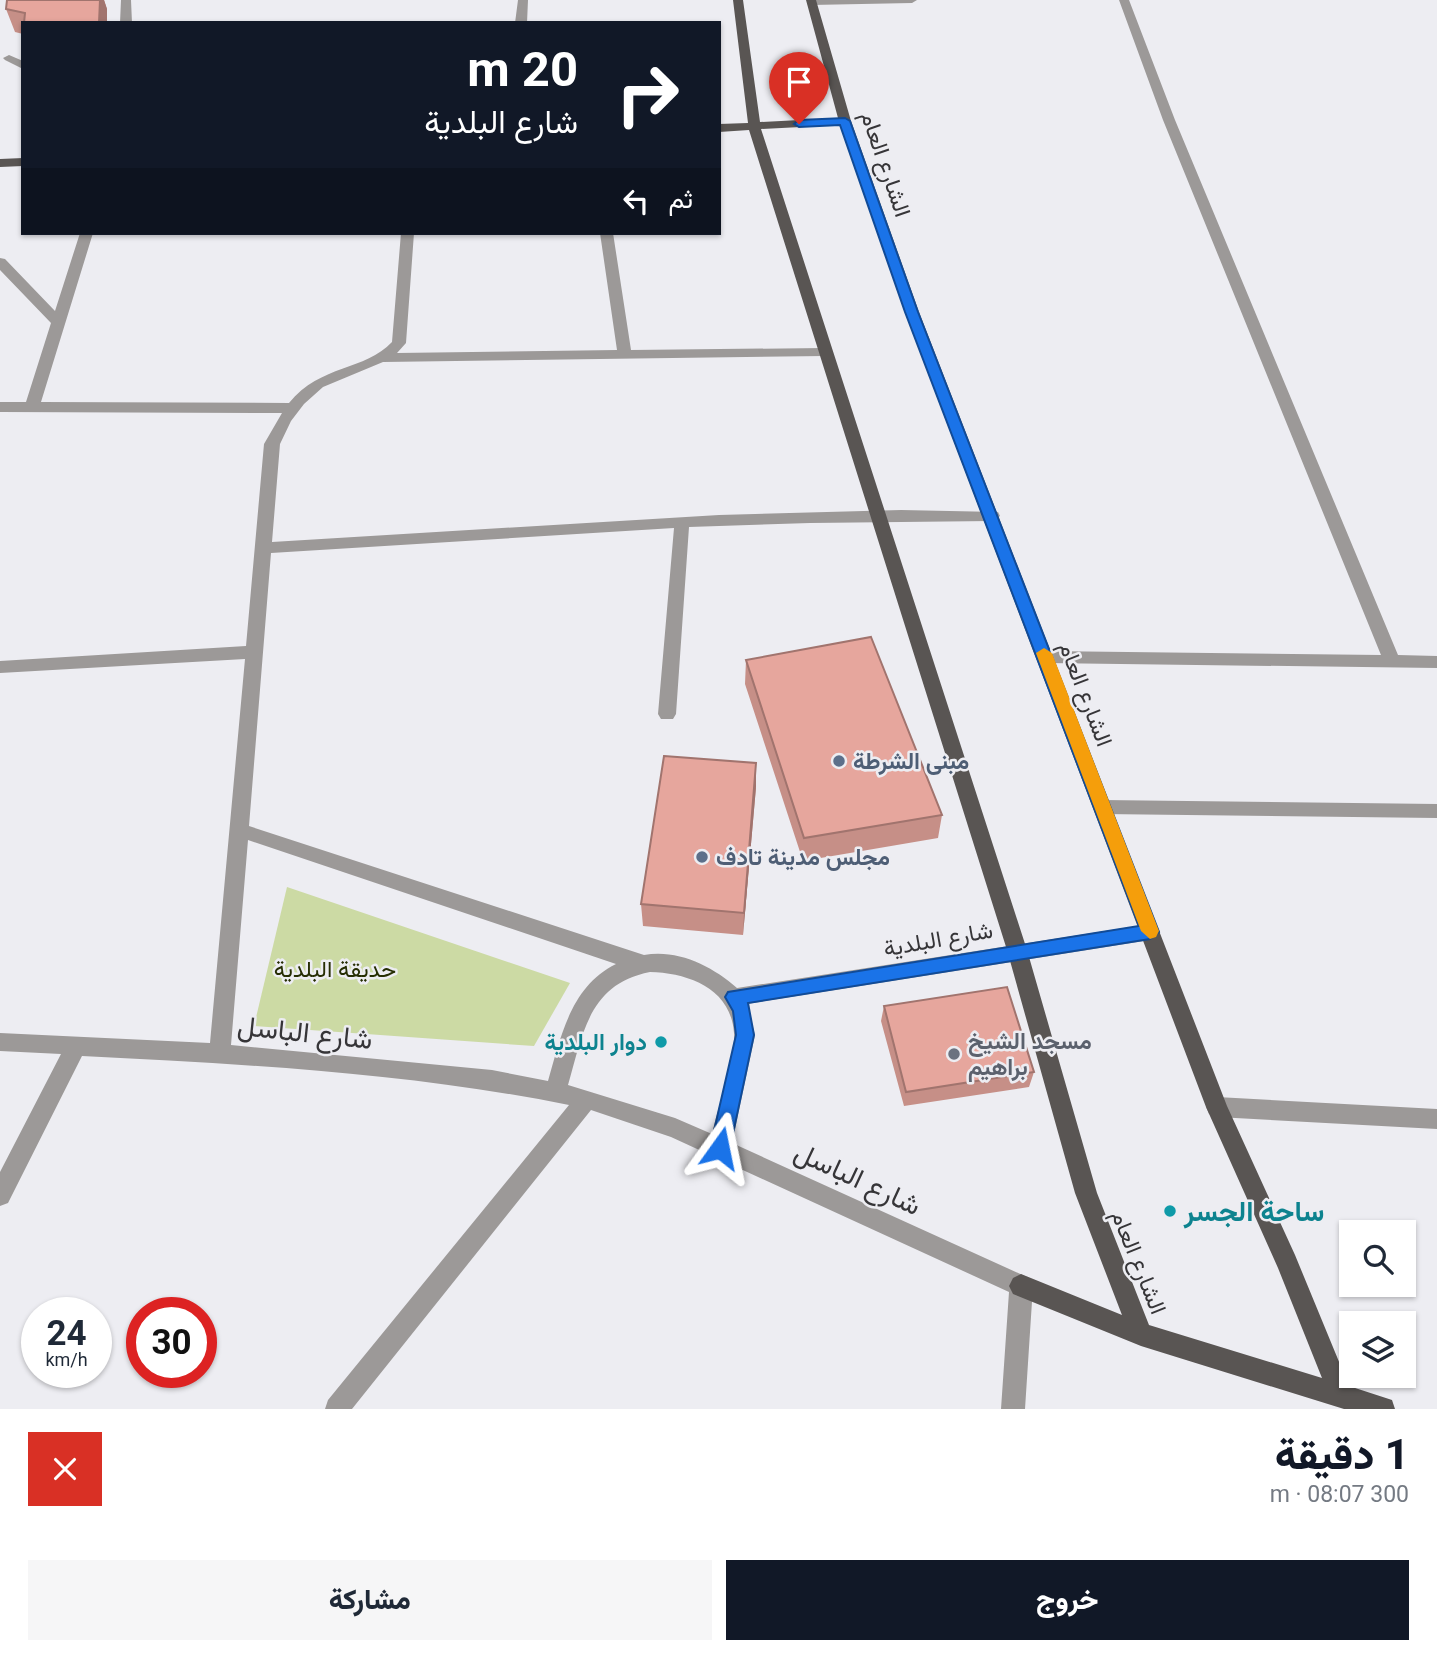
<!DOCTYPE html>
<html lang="ar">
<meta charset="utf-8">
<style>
:root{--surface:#fff;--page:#f6f6f7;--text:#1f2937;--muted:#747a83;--accent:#111827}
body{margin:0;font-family:Roboto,Vazirmatn,sans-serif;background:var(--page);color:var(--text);direction:rtl;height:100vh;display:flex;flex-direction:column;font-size:26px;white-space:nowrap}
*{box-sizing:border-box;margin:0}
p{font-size:23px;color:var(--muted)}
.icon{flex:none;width:38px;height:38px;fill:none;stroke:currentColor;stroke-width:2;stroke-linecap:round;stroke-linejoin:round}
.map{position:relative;height:1409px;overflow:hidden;direction:ltr}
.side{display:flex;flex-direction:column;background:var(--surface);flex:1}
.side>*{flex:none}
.guide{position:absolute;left:21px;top:21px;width:700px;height:214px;border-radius:0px;box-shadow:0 2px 5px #0004;direction:rtl;background:#111827;color:#fff;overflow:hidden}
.controls{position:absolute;left:1339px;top:1220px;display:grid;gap:14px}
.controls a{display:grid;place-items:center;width:77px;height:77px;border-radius:0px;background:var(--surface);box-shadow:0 2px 5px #0004;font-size:35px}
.speed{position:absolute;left:21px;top:1297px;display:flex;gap:14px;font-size:35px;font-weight:700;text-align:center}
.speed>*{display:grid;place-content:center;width:91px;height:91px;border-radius:50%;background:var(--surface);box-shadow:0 2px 5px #0004;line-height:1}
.speed small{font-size:18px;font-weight:400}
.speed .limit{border:10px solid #d22;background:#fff;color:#111}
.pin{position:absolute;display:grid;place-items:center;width:60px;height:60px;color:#fff;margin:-72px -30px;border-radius:50% 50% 50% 0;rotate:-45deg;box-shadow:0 0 7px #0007}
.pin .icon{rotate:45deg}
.me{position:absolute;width:77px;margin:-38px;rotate:12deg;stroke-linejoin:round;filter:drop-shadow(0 0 5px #0008)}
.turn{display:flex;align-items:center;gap:24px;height:147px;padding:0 28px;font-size:32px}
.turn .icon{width:91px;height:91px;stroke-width:2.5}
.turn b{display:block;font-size:49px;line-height:60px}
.then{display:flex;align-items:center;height:66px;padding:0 28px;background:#0003;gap:14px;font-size:26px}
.round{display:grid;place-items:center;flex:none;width:74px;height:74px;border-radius:0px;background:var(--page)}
.overview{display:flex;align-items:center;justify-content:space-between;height:119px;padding:0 28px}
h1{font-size:42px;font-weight:800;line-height:52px;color:var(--accent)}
.cta{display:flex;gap:14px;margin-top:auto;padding:14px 28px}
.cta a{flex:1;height:80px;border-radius:0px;background:var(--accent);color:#fff;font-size:28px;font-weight:800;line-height:80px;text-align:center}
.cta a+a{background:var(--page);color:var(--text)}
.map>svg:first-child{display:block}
.green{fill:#ccdaa4}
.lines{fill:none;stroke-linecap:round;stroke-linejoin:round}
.minor{fill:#9c9998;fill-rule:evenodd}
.major{fill:#595553;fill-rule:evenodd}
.wall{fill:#c68f87}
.shaded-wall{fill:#a1746e}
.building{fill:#e6a69d;stroke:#a1746e;stroke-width:2}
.route{fill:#1a73e8;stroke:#114b97;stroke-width:2}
.slow{fill:#f59e0b}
.service-dot{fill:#5c6f8a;stroke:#ededf2;stroke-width:2.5}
.culture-dot{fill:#0f9aa8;stroke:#ededf2;stroke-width:2.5}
.worship-dot{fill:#6b7280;stroke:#ededf2;stroke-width:2.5}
.labels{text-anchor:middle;stroke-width:5;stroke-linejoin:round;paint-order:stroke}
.street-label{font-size:23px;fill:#363538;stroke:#ededf2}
.service-label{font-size:23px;font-weight:bold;fill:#4e5e75;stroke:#ededf2;text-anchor:start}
.park-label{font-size:23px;fill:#262e03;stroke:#ededf2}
.worship-label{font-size:23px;font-weight:bold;fill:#5b616d;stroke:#ededf2;text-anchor:start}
.culture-label{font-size:23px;font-weight:bold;fill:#0d838f;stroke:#ededf2;text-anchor:end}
.near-street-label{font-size:28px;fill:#363538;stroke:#ededf2}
.near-culture-label{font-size:28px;font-weight:bold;fill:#0d838f;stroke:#ededf2;text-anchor:start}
</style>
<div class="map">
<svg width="1437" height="1409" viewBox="0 0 1437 1409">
<rect width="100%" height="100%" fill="#ededf2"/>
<path class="green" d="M 287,887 L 570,983 L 534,1046 L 254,1026 Z"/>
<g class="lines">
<path class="minor" d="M 121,0 L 131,0 L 132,23 L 120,23 Z
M 518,0 L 528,0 L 527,23 L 515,23 Z
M 807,0 L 917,0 L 912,3 L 811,5 L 807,4 Z
M 1119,0 L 1129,0 L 1175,120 L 1398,655 L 1437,656 L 1437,668 L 1045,663 L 1036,657 L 1045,651 L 1381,655 L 1163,120 Z
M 9,55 L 23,61 L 23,69 L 5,60 L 3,58 Z
M 80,233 L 93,233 L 41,402 L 289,403 C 321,364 365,371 392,342 L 401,233 L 414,233 L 406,343 L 397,353 L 617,350 L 600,233 L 613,233 L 631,350 L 824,348 L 831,352 L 824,356 L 383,362 L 323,387 L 304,404 L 291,421 L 280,444 L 272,542 L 719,515 L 901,510 L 998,512 L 1000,516 L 992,521 L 810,523 L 689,527 L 676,714 L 673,719 L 661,719 L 658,714 L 674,528 L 271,553 L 249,826 L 644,955 C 678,949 712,966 737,988 L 1150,924 L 1157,926 L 1160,932 L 1157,938 L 1150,940 L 747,1004 L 755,1035 L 732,1143 L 1029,1278 L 1033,1286 L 1025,1409 L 1001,1409 L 1009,1292 L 671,1137 L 591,1110 L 352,1409 L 325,1409 L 328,1400 L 569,1105 C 410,1073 245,1064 82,1056 L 8,1203 L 0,1206 L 0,1172 L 61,1054 L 0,1051 L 0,1033 L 210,1043 L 245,659 L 0,673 L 0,661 L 246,646 L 264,444 L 282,413 L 0,412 L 0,402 L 26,402 L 51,323 L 0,270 L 0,258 L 5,259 L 55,311 ZM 248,840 L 616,964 C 571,986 561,1036 548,1081 L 492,1070 L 231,1045 ZM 650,972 C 688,973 731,988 734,1033 C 736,1053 717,1111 712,1134 L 675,1118 L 568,1085 C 583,1033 589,984 650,972 Z
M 1102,800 L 1437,804 L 1437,818 L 1102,814 L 1095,812 L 1093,807 L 1095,802 Z
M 1217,1097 L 1437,1109 L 1437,1129 L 1217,1117 L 1209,1114 L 1206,1107 L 1209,1100 Z"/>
<path class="major" d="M 733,0 L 743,0 L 760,122 L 838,118 L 806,0 L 816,0 L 851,121 L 919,312 L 1227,1106 L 1295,1255 L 1349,1386 L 1392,1400 L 1395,1409 L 1344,1409 L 1141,1346 L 1013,1294 L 1009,1286 L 1013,1278 L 1021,1274 L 1122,1315 L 1075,1193 L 1007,950 L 749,130 L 719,132 L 719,124 L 748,123 ZM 840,125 L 905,312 L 1206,1107 L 1278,1268 L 1322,1378 L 1149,1325 L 1097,1193 L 1027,950 L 761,129 Z
M 23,158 L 23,166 L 0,167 L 0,159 Z"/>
</g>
<path class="wall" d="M 7,0 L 104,0 L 107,9 L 107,23 L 23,23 L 23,34 L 15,32 L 6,9 Z
M 746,660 L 942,815 L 938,838 L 803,861 L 745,684 Z
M 756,787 L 743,935 L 643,926 L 641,904 Z
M 884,1006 L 1034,1072 L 1029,1087 L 904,1106 L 881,1021 Z"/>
<path class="shaded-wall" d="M 100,0 L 104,0 L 107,9 L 107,23 L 99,23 Z
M 756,763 L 756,787 L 743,935 L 744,913 Z"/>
<path class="building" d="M 7,0 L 100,0 L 99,23 L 24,23 L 25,13 L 6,9 Z
M 871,637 L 942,815 L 804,838 L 746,660 Z
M 664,756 L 756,763 L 744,913 L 641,904 Z
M 1007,987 L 1034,1072 L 906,1092 L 884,1006 Z"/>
<path class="route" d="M 845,118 L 850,121 L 918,312 L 1159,932 L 1150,939 L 748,1003 L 754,1035 L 730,1148 L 727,1154 L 720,1157 L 713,1154 L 710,1148 L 736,1035 L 733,1011 L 725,997 L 728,992 L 1139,926 L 905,312 L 840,125 L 799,127 L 794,124 L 799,120 Z"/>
<path class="slow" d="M 1044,648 L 1052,653 L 1159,931 L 1156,937 L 1150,939 L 1141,931 L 1036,653 Z"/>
<g class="service-dot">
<circle cx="839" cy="761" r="7"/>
<circle cx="702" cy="857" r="7"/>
</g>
<g class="culture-dot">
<circle cx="661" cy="1042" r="7"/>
<circle cx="1170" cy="1211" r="7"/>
</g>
<circle class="worship-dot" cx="954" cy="1054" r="7"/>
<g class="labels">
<g class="street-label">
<text transform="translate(886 164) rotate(71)" y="8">الشارع العام</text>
<text transform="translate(1086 694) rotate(69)" y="8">الشارع العام</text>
<text transform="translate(938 939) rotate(-10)" y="8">شارع البلدية</text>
<text transform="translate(1139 1262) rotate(68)" y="8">الشارع العام</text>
</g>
<g class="service-label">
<text x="853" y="769">مبنى الشرطة</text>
<text x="716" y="865">مجلس مدينة تادف</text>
</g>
<g class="park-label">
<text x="335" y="977">حديقة البلدية</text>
</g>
<g class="worship-label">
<text x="968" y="1049">مسجد الشيخ<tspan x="968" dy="26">براهيم</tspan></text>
</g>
<g class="culture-label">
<text x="647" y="1050">دوار البلدية</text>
</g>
<g class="near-street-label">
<text transform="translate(305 1032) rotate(6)" y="10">شارع الباسل</text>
<text transform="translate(858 1178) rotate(25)" y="10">شارع الباسل</text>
</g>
<g class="near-culture-label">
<text x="1184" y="1221">ساحة الجسر</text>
</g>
</g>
</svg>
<div class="controls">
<a><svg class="icon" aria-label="search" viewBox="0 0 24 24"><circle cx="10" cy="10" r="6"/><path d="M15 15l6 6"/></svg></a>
<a><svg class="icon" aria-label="layers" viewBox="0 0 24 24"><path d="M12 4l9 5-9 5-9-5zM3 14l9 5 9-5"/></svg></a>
</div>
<div class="speed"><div>24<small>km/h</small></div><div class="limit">30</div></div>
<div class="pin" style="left:799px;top:124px;background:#d93025"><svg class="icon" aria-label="arrive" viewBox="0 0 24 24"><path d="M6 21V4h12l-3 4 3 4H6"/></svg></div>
<svg class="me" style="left:720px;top:1148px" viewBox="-20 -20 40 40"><path d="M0-17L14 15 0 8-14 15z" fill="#1a73e8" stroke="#fff" stroke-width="4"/></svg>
<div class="guide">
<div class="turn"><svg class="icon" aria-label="right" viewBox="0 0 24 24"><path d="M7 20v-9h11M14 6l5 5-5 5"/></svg><div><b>20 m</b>شارع البلدية</div></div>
<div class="then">ثم<svg class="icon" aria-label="left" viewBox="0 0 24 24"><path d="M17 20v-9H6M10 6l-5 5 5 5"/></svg></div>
</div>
</div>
<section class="side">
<div class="overview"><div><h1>1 دقيقة</h1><p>300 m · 08:07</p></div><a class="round" style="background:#d93025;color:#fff"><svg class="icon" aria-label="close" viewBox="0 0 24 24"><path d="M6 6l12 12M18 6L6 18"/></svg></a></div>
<div class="cta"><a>خروج</a><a>مشاركة</a></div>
</section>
